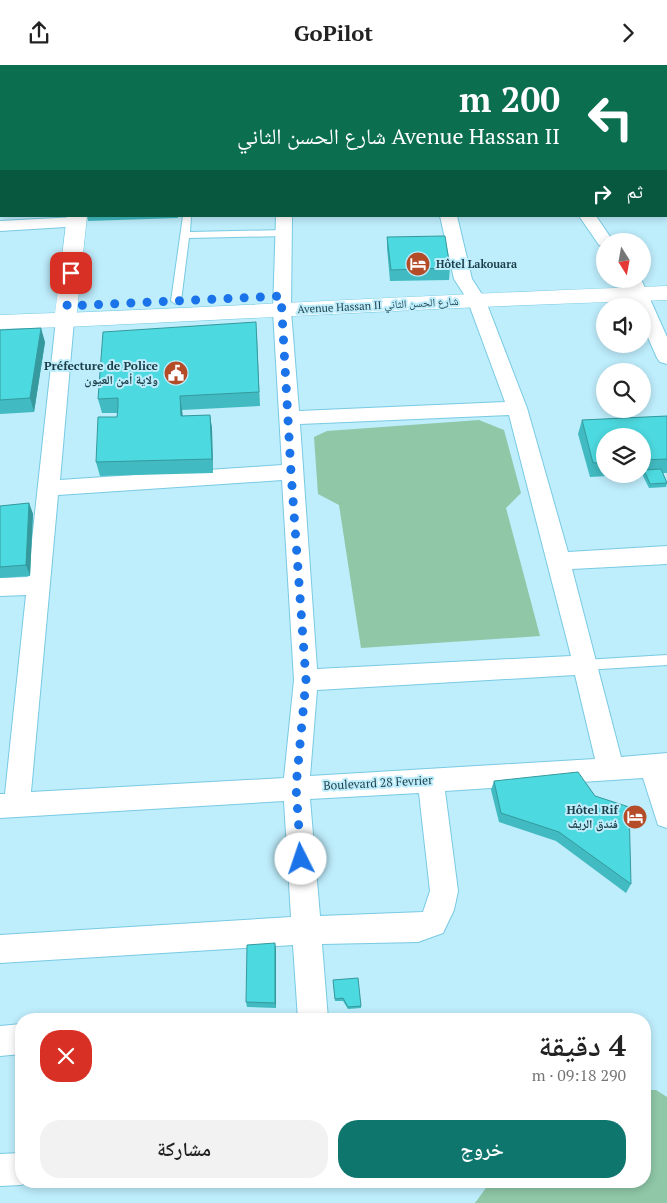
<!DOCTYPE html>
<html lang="ar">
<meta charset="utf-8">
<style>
:root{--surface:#fff;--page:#f2f2f2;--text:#222;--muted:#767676;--accent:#0f766e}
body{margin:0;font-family:"PT Serif","Noto Naskh Arabic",serif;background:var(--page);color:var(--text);direction:rtl;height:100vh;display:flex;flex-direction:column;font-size:19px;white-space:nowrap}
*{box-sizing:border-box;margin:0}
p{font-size:16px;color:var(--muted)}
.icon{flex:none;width:28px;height:28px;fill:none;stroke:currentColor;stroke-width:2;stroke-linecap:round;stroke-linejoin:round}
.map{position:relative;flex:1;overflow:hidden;direction:ltr}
.details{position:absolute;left:15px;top:948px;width:636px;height:175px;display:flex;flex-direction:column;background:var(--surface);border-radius:20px;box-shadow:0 2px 8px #0003;direction:rtl}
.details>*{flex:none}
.banner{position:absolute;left:0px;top:0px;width:668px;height:152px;box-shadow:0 2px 8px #0003;direction:rtl;background:#0b6e4f;color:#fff;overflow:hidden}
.needle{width:32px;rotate:169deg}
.tools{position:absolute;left:596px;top:168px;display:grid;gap:10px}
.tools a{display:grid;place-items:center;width:55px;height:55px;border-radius:50%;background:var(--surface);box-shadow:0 2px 8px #0003;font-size:25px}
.pin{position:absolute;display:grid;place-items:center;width:42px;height:42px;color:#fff;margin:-21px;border-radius:10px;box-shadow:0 2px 8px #0006}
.me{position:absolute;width:55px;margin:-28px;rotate:356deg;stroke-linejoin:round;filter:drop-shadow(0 0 4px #0008)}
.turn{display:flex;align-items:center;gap:18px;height:105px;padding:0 25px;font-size:22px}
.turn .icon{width:65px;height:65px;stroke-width:2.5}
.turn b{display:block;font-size:35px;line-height:42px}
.then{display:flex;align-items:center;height:48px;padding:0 25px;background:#0003;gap:10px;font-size:19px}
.round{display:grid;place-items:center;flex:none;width:52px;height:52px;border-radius:20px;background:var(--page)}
.head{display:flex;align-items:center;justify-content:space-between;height:85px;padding:0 25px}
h1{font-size:30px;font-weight:600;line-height:38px}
.button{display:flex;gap:10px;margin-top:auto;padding:10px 25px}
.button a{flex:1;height:58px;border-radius:20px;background:var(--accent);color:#fff;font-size:20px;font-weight:600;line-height:58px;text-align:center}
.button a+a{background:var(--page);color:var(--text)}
header{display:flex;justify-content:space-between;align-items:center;height:65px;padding:0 25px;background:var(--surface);font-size:22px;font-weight:600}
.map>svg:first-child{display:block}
.green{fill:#8fc7a7}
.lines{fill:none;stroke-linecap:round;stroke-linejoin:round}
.service-casing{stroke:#78cae3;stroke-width:2}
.minor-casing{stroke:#78cae3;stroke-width:2}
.tertiary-casing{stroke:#78cae3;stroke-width:1}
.primary-casing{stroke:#78cae3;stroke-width:1}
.service{fill:#fff;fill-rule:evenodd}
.minor{fill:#fff;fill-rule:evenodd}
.tertiary{fill:#fff;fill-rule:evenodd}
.primary{fill:#fff;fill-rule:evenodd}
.wall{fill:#41bbc1;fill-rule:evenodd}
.shaded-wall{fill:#35999d}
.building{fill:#4cdae0;stroke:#35999d}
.route{stroke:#1a73e8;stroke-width:9;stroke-dasharray:0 16.2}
.labels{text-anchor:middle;stroke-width:4;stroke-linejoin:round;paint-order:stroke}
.far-poi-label{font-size:11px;font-weight:bold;fill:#1b3e48;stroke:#beedfc;text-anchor:start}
.far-street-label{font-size:11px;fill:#1b3e48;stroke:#beedfc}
.poi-label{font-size:12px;font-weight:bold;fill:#1b3e48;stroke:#beedfc;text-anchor:end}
.street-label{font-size:12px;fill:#1b3e48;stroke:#beedfc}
</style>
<header><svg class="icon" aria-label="forward" viewBox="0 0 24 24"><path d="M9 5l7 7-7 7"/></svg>GoPilot<svg class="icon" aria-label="share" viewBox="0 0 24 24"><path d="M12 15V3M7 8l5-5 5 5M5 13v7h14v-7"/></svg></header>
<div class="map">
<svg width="667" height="1138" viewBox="0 0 667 1138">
<rect width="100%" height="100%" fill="#beedfc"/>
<path class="green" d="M 479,355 L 504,365 L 521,428 L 506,443 L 540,571 L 361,583 L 339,440 L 318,429 L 314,372 L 327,366 Z
M 645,1025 L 656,1025 L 667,1032 L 667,1138 L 475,1138 L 491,1116 L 645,1116 Z"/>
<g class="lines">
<defs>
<path id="service" d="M 183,151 L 191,151 L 190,167 L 284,165 L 289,168 L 284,171 L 189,173 L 181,236 L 176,239 L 171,236 Z
M 667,590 L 667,600 L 584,605 L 579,604 L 578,600 L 579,596 L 584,595 Z"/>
<path id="minor" d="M 279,0 L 293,0 L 293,1 L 279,1 Z
M 387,0 L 401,0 L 401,1 L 387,1 Z
M 524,0 L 538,0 L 538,1 L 524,1 Z
M 666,3 L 667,3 L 667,12 L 666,12 Z
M 666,47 L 667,47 L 667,57 L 666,57 Z
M 0,53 L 1,53 L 1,63 L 0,63 Z
M 666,139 L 667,139 L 667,149 L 666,149 Z
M 276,151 L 292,151 L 291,246 L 299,346 L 505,337 L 467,234 L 454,214 L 440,151 L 457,151 L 472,214 L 485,234 L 527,343 L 568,487 L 667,481 L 667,499 L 572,504 L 621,692 L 667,688 L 667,763 L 658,760 L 643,713 L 445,726 L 458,826 L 454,845 L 443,868 L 418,877 L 322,879 L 328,954 L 298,954 L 293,880 L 0,898 L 0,870 L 291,852 L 284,736 L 0,753 L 0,729 L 5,729 L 26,530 L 0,531 L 0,513 L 28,512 L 56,255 L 58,251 L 72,251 L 74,255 L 60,415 L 282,400 L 273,246 ZM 509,350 L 571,591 L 317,604 L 300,359 ZM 282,415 L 294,615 L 284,713 L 31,727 L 58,430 ZM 575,610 L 595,694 L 310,711 L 317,625 ZM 419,728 L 430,826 L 423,847 L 320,851 L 310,734 Z
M 579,151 L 596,151 L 613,176 L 605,176 L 605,181 L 599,180 Z
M 76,152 L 82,153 L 85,157 L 82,161 L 0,166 L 0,156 Z
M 623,214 L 641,214 L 667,272 L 667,299 L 660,297 L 657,293 L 642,259 L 642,241 L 635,241 Z
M 21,959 L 21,989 L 0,991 L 0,961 Z
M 21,1088 L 21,1116 L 31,1116 L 21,1120 L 0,1121 L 0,1089 Z"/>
<path id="tertiary" d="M 667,221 L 667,235 C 466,241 266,253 65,262 L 57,260 L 54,255 L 57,250 L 65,248 C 266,240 466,228 667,221 Z"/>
<path id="primary" d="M 99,0 L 115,0 L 115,1 L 99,1 Z
M 67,151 L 87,151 L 76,255 L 73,260 L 65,262 L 0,264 L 0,250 L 55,248 Z"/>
</defs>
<use href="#service" class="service-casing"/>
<use href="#minor" class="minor-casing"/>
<use href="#tertiary" class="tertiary-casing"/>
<use href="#primary" class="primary-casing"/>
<use href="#service" class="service"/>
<use href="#minor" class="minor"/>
<use href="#tertiary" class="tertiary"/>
<use href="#primary" class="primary"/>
</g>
<path class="wall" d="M 129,0 L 195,0 L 194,1 L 129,1 Z
M 405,0 L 492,0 L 492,1 L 405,1 Z
M 577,0 L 641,0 L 641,1 L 577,1 Z
M 0,24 L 1,24 L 1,47 L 0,47 Z
M 0,59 L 1,59 L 1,96 L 0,96 Z
M 666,72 L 667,72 L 667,104 L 666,102 Z
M 0,123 L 1,123 L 1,151 L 20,151 L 0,152 Z
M 87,151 L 178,151 L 178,153 L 88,156 Z
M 387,172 L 450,203 L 449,215 L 390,216 L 387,183 Z
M 0,265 L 45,277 L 34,347 L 0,349 Z
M 257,272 L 260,341 L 182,345 L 183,351 L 210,350 L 212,364 L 213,408 L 100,411 L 96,397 L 117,352 L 117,348 L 102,348 L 98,334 Z
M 667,351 L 667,408 L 663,408 L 667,418 L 666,422 L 649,423 L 642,409 L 590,412 L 578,369 L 582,355 ZM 605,371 L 642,371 L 642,409 L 605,409 Z
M 29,438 L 33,449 L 30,511 L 0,513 L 0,441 Z
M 494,716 L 631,819 L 626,828 L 556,776 L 499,757 L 491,725 Z
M 275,878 L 276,943 L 247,942 L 246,937 Z
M 333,915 L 361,941 L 361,943 L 348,944 L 343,936 L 335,936 Z"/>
<path class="shaded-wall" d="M 41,263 L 45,277 L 34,347 L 30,333 Z
M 180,331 L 182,345 L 183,365 L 181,351 Z
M 210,350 L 212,364 L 213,408 L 212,394 Z
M 29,438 L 33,449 L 30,511 L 26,500 Z
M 275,878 L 276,884 L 276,943 L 275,938 Z"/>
<path class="building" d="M 162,0 L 187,0 L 187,1 L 162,1 Z
M 347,0 L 379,0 L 380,1 L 347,1 Z
M 408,0 L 487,0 L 444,1 L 408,1 Z
M 515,0 L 525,0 L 525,1 L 504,1 L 515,1 Z
M 582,0 L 607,0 L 607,1 L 583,1 Z
M 0,24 L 1,24 L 1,39 L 0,39 Z
M 666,29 L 667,29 L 667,41 L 666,41 Z
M 0,59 L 1,59 L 1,76 L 0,76 Z
M 0,76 L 1,76 L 1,85 L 0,85 Z
M 0,100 L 1,100 L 1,112 L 0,112 Z
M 0,123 L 1,123 L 1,141 L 0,141 Z
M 445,171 L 450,203 L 391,205 L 387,172 Z
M 256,257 L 259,327 L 180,331 L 181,351 L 210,350 L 212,394 L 96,397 L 98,352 L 117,352 L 118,342 L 118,333 L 98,334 L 103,267 Z
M 41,263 L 30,333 L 0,335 L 0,265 Z
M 667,351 L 667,394 L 642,395 L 642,371 L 605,371 L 605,397 L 593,398 L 582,355 Z
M 661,404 L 667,418 L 650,419 L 644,405 Z
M 29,438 L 26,500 L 0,502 L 0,441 Z
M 578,707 L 595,731 L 629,742 L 631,819 L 559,767 L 501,748 L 494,716 Z
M 275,878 L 275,938 L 246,937 L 247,880 Z
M 358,913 L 361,941 L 348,942 L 343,933 L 335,934 L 333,915 Z"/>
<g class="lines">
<path class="route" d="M 71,208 L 67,241 L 281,231 L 291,407 L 306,615 L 296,722 L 301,794"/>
</g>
<defs>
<symbol id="hotel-disc" viewBox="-11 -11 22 22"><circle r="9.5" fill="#b44c28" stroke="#beedfc"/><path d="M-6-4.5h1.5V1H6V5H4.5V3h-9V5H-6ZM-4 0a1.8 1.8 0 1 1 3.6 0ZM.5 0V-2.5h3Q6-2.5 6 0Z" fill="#fff"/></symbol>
<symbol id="civic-disc" viewBox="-11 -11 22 22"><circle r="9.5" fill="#b44c28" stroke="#beedfc"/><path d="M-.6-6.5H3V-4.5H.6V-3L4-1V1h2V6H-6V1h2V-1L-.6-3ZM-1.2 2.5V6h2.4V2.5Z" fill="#fff"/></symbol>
</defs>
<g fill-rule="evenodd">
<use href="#hotel-disc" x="404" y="185" width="28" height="28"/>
<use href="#civic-disc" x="162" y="294" width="28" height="28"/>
<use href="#hotel-disc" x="621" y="738" width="28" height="28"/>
</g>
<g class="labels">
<g class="far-poi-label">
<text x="436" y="203">Hôtel Lakouara</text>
</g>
<g class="far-street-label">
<text transform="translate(378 240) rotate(-3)" y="4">Avenue Hassan II شارع الحسن الثاني</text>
</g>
<g class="poi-label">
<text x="158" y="305">Préfecture de Police<tspan x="158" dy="14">ولاية أمن العيون</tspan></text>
<text x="618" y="749">Hôtel Rif<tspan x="618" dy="14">فندق الريف</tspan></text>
</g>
<g class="street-label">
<text transform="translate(378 718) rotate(-3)" y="4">Boulevard 28 Fevrier</text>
</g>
</g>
</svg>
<div class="tools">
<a><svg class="needle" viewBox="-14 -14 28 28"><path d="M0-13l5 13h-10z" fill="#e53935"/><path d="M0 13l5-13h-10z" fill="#767676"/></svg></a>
<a><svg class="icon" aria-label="sound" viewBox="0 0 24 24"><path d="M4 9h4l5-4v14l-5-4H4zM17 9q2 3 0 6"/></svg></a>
<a><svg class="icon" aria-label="search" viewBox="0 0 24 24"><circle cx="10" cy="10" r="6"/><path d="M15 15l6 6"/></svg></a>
<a><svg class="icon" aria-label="layers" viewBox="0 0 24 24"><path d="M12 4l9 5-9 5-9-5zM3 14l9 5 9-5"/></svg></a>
</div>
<div class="pin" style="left:71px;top:208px;background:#d93025"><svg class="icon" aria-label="arrive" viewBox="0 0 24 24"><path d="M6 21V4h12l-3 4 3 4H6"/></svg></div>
<svg class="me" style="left:301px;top:794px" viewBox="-20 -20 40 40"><circle r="19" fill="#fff"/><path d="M0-13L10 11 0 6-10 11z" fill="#1a73e8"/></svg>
<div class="banner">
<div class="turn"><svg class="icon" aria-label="left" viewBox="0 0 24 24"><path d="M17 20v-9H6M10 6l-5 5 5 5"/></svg><div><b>200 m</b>Avenue Hassan II شارع الحسن الثاني</div></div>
<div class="then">ثم<svg class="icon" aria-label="right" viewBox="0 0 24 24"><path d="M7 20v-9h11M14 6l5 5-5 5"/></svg></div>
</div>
<section class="details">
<div class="head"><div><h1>4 دقيقة</h1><p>290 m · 09:18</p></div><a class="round" style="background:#d93025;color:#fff"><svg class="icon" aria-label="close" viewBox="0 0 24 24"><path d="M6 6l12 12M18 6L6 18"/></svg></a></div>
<div class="button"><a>خروج</a><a>مشاركة</a></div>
</section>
</div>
